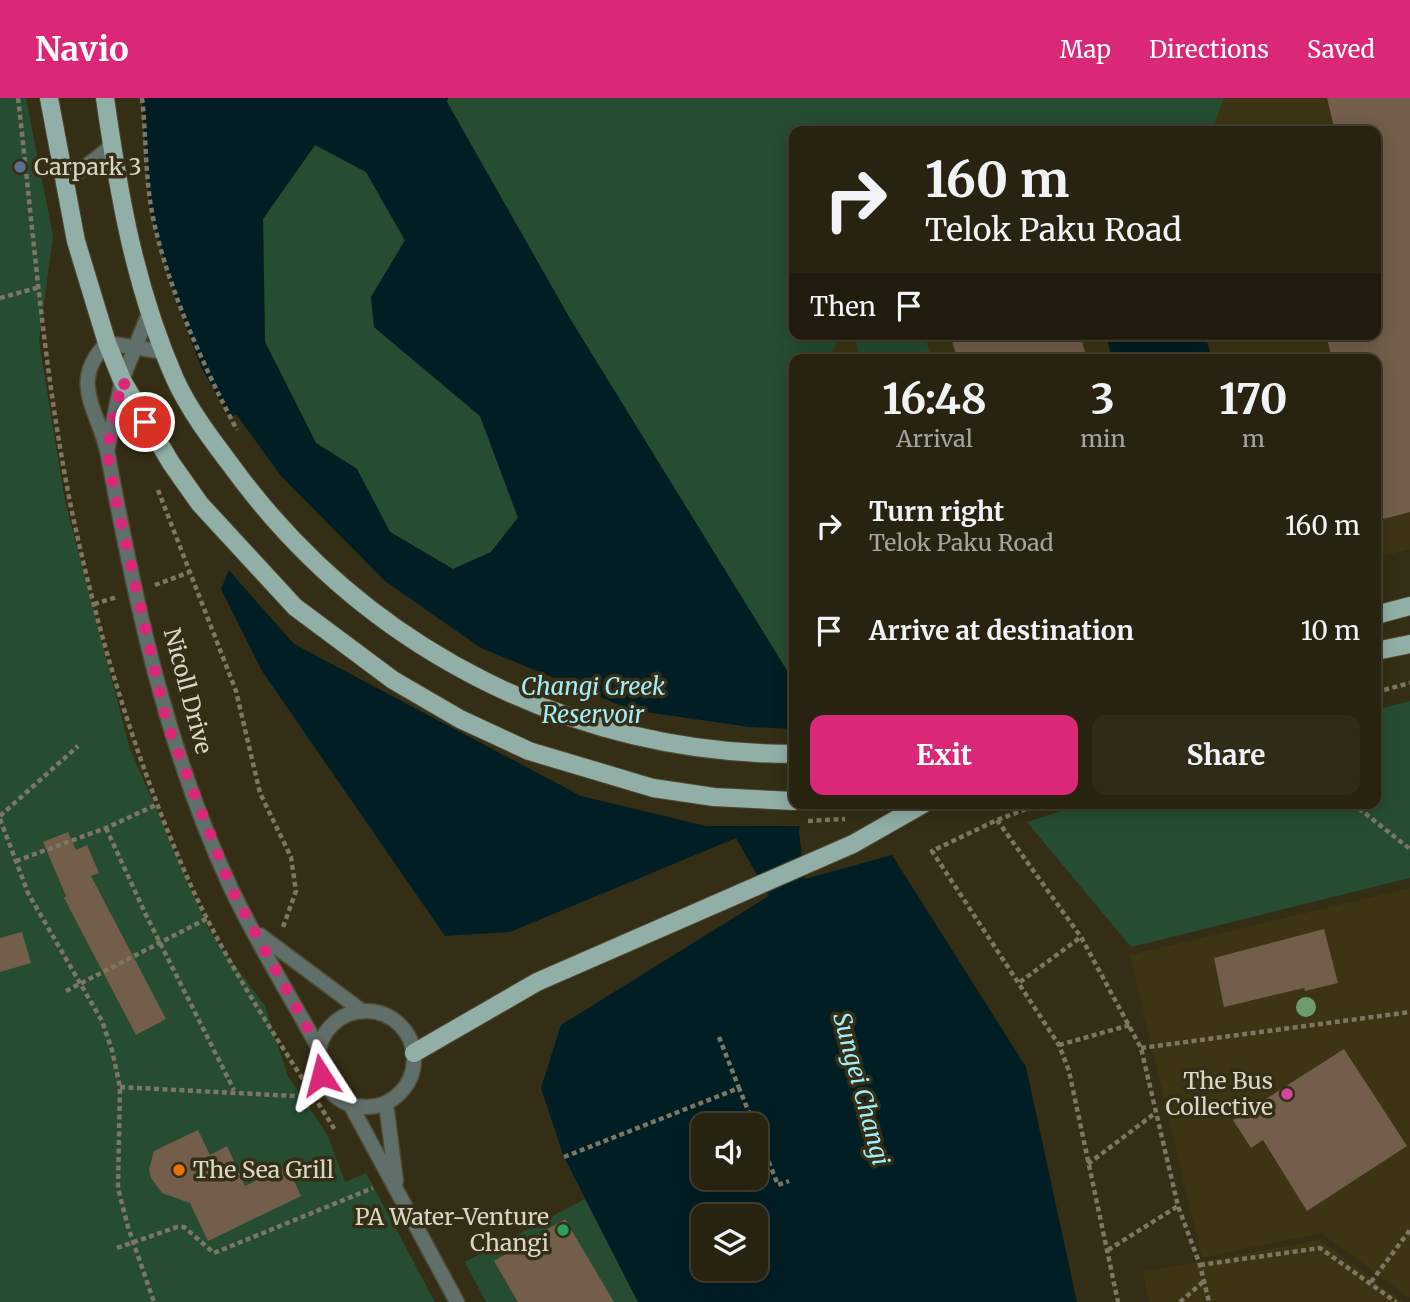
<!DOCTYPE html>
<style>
:root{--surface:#282210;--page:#302a19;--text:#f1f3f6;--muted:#a5a49f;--line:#443f30;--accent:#db2777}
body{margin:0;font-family:Merriweather,serif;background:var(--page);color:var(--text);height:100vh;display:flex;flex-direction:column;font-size:26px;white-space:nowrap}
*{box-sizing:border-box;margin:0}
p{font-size:23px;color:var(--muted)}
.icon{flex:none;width:38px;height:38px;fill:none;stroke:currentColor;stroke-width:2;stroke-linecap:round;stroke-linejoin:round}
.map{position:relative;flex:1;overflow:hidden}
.sheet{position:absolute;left:789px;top:256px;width:592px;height:455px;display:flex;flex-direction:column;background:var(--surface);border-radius:14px;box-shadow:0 4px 18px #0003,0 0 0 2px var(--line)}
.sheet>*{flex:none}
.banner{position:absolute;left:789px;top:28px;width:592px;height:214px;border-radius:14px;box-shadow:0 4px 18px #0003,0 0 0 2px var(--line);background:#282210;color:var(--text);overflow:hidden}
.tools{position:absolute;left:691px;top:1015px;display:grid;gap:14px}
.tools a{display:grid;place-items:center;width:77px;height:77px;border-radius:14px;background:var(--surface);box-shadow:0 4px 18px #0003,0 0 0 2px var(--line);font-size:35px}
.pin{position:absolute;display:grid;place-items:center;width:60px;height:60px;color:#fff;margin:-30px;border:4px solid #fff;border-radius:50%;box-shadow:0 2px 7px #0007}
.me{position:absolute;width:77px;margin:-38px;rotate:351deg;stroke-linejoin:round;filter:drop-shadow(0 0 5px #0008)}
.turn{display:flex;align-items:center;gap:24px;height:147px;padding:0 21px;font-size:32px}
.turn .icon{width:91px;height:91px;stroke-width:2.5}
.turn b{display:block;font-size:49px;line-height:60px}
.then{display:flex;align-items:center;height:66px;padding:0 21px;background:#0003;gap:14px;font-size:26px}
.eta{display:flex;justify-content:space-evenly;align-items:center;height:119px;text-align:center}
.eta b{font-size:42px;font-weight:700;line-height:49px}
.action{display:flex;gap:14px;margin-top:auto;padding:14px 21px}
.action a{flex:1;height:80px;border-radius:14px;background:var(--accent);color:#fff;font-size:28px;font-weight:700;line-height:80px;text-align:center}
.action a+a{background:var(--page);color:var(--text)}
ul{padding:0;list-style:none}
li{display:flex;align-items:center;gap:21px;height:105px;padding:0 21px}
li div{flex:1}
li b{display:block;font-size:26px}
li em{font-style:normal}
header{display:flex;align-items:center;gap:42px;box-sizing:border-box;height:98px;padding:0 35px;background:var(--accent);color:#fff}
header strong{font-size:33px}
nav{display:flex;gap:38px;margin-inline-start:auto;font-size:24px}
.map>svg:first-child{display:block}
.built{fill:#3d3414}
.green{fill:#264d32}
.water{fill:#001e24;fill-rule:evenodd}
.pier{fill:#352e16}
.building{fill:#725e4b}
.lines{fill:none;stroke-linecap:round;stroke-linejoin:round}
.lane-casing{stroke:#4f4932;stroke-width:17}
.street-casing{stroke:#4f4932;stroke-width:17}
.primary-casing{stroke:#4f4932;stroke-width:20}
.path{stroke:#7c7662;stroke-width:4.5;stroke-dasharray:5 3.5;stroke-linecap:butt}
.lane{stroke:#616f6b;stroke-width:14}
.street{stroke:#616f6b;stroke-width:14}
.primary{stroke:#91afa7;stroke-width:18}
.tree{fill:#6d9d6d}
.route{stroke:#db2777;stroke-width:12;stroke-dasharray:0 21.6}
.service-dot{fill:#5c6f8a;stroke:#352e16;stroke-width:2.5}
.hotel-dot{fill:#d1479c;stroke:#352e16;stroke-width:2.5}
.food-dot{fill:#e8710a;stroke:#352e16;stroke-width:2.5}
.leisure-dot{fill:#2e9e5b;stroke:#352e16;stroke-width:2.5}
.labels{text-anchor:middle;stroke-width:7;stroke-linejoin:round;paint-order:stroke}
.poi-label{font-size:23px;fill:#dad6c8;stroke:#352e16;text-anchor:start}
.street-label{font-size:23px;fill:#dad6c8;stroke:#352e16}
.water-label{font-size:24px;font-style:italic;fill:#a2eefd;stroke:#352e16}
</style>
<header>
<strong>Navio</strong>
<nav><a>Map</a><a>Directions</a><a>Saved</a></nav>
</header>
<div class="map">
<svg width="1410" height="1204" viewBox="0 0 1410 1204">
<rect width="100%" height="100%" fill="#352e16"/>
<path class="built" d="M 937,0 L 1410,0 L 1410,451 L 1376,460 L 1376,261 L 811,261 L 805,236 L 1376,236 L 1376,33 L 815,33 Z
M 1410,790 L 1410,1200 L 1321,1135 L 1202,1160 L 1130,857 Z
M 1320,1142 L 1403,1204 L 1149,1204 L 1143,1174 Z"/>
<path class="green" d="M 0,0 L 26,0 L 53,138 L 39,243 L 65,403 L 130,651 L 209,832 L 265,908 L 288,978 L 328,1038 L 345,1084 L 366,1075 L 435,1204 L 0,1204 Z
M 448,0 L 1224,0 L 1212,33 L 794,33 L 794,236 L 840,236 L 829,261 L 794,261 L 794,584 L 569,219 L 447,4 Z
M 315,47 L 366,74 L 405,143 L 371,199 L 374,229 L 480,318 L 518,419 L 491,454 L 453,471 L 390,434 L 357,371 L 316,345 L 265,244 L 263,121 Z
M 854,236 L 925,236 L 931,261 L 860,261 Z
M 1410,603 L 1410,780 L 1131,849 L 1027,724 L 1085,705 L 1376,705 L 1376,612 Z
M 585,1101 L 638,1204 L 486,1204 L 465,1164 Z"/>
<path class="water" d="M 142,0 L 448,0 L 447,4 L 569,219 L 794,584 L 794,705 L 803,705 L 799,734 L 805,781 L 892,757 L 1026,969 L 1077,1204 L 638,1204 L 564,1059 L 541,990 L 561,927 L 769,798 L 736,740 L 510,834 L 445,838 L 262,573 L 221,491 L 272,372 L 235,329 L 201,269 L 175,199 L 150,113 ZM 315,47 L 366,74 L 405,142 L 371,199 L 374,229 L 480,318 L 518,420 L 491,454 L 453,471 L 390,434 L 357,371 L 316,345 L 265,244 L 263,121 ZM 704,1027 L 756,1027 L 756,1080 L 704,1080 ZM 704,1118 L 756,1118 L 756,1171 L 704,1171 Z
M 1106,236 L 1205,236 L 1212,261 L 1112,261 Z"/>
<path class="pier" d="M 236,316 L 281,378 L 385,483 L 481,550 L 632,612 L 750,629 L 794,631 L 794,705 L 807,705 L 803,728 L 706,728 L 581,698 L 294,546 L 227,470 L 268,373 L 227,322 Z"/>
<path class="building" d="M 1327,0 L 1410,0 L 1410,414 L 1376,423 L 1376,261 L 1332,261 L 1326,236 L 1376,236 L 1376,33 L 1335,33 Z
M 950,236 L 1080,236 L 1087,261 L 957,261 Z
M 68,734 L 76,752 L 87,747 L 99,775 L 91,778 L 166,921 L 136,937 L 64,800 L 66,798 L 43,744 Z
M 1324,831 L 1338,885 L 1305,893 L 1304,890 L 1224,909 L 1214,860 Z
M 22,834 L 31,865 L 0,874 L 0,840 Z
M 1344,951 L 1407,1048 L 1307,1113 L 1263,1042 L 1251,1050 L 1233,1022 Z
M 198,1032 L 210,1057 L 227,1048 L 245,1088 L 287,1068 L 301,1098 L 208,1143 L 190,1105 L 162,1095 L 151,1080 L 149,1071 L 154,1053 Z
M 565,1121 L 614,1204 L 518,1204 L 494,1163 Z"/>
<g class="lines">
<defs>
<path id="lane" d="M 63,86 L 112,48"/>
<path id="street" d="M 164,254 L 107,245 C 67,285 100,314 108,357 C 135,504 167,652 230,788 C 256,844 290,897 319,951
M 107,353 L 122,282 L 149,215
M 260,837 L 362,913
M318 961a48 48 0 1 1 96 0a48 48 0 1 1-96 0Z
M 386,1005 L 396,1083
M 350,1006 L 457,1204"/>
<path id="primary" d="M 49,0 L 76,143 L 107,245 L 122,282 L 171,365 L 200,406 L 295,509 L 393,582 L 460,621 L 529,653 L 653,690 L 714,699 L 794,703
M 105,0 C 119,98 135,190 175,281 C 191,316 216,347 239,378 C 371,553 575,656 794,656
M 1376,517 L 1410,508
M 1376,553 L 1410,546
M 414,955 L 537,884 L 853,746 L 925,705"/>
</defs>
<use href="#lane" class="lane-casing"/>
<use href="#street" class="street-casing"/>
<use href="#primary" class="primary-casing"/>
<path class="path" d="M 18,0 C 34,138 44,278 72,414 C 99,540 136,663 188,781 C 227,869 284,950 335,1032
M 142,0 C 146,34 145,68 150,102 C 160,173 203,268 237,332
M 0,200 L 40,189
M 158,392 L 236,593 L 260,695 L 291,759 L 296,793 L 283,829
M 155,487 L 190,474
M 94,506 L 117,499
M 1376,594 L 1410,585
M 1042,705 L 997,722 L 932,753 L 1059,947 L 1069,973 L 1118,1204
M 1352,705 L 1410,751
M 0,718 L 78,648
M 0,721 L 28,795 L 102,923 L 112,952 L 120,989 L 118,1090 L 128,1129 L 154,1204
M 997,722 L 1081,839 L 1141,950 L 1178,1108 L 1200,1167 L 1209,1204
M 808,723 L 845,721
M 106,730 L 146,817 L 234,992
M 16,763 L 106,730 L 158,706
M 1020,884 L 1081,839
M 66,893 L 208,820
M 719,939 L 739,990
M 1059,947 L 1130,927
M 1141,950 L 1410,914
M 120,989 L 314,999
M 756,1032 L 778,1087 L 789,1083
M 564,1059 L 739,990 L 754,1027
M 1088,1066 L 1154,1016
M 117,1150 L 177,1129 L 184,1129 L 214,1155 L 373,1090
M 1108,1152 L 1178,1108
M 1200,1167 L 1320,1150 L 1396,1204
M 1371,1184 L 1410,1132
M 1180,1204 L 1204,1183"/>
<use href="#lane" class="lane"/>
<use href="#street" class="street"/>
<use href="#primary" class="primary"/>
</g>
<circle class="tree" cx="1306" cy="909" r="10"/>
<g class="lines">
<path class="route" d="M 145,324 L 122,282 L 107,353 L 116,402 L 167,626 L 231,790 L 319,951 L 321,977"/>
</g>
<circle class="service-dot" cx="20" cy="69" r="7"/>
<circle class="hotel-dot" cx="1287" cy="996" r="7"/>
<circle class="food-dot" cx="179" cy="1072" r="7"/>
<circle class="leisure-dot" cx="563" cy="1132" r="7"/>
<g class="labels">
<g class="poi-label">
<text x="34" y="77">Carpark 3</text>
<text x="1273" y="991" text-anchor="end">The Bus<tspan x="1273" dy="26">Collective</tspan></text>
<text x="193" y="1080">The Sea Grill</text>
<text x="549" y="1127" text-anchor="end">PA Water-Venture<tspan x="549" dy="26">Changi</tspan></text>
</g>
<g class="street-label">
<text transform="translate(188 593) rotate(75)" y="8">Nicoll Drive</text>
</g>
<g class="water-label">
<text x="593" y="597">Changi Creek<tspan x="593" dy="28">Reservoir</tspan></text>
<text transform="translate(861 991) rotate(75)" y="8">Sungei Changi</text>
</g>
</g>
</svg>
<div class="tools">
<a><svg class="icon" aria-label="sound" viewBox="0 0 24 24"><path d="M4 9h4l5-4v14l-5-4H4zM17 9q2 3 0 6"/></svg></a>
<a><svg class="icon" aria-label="layers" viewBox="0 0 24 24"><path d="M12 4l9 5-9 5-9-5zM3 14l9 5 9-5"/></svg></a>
</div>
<div class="pin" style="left:145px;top:324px;background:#d93025"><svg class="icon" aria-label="arrive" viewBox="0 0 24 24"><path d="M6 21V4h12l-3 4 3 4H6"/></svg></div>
<svg class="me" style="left:321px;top:977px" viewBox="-20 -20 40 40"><path d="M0-17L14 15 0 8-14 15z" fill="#db2777" stroke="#fff" stroke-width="4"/></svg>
<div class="banner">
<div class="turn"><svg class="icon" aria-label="right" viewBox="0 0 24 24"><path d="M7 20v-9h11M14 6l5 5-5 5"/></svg><div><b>160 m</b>Telok Paku Road</div></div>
<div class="then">Then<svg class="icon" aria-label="arrive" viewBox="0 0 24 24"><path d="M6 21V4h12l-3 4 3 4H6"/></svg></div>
</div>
<section class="sheet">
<div class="eta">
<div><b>16:48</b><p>Arrival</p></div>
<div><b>3</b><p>min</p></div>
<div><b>170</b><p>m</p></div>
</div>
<ul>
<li><svg class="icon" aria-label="right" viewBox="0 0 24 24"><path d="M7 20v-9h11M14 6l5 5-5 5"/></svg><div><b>Turn right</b><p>Telok Paku Road</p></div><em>160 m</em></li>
<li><svg class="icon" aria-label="arrive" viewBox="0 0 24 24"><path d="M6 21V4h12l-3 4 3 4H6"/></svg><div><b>Arrive at destination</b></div><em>10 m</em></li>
</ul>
<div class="action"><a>Exit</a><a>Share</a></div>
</section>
</div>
